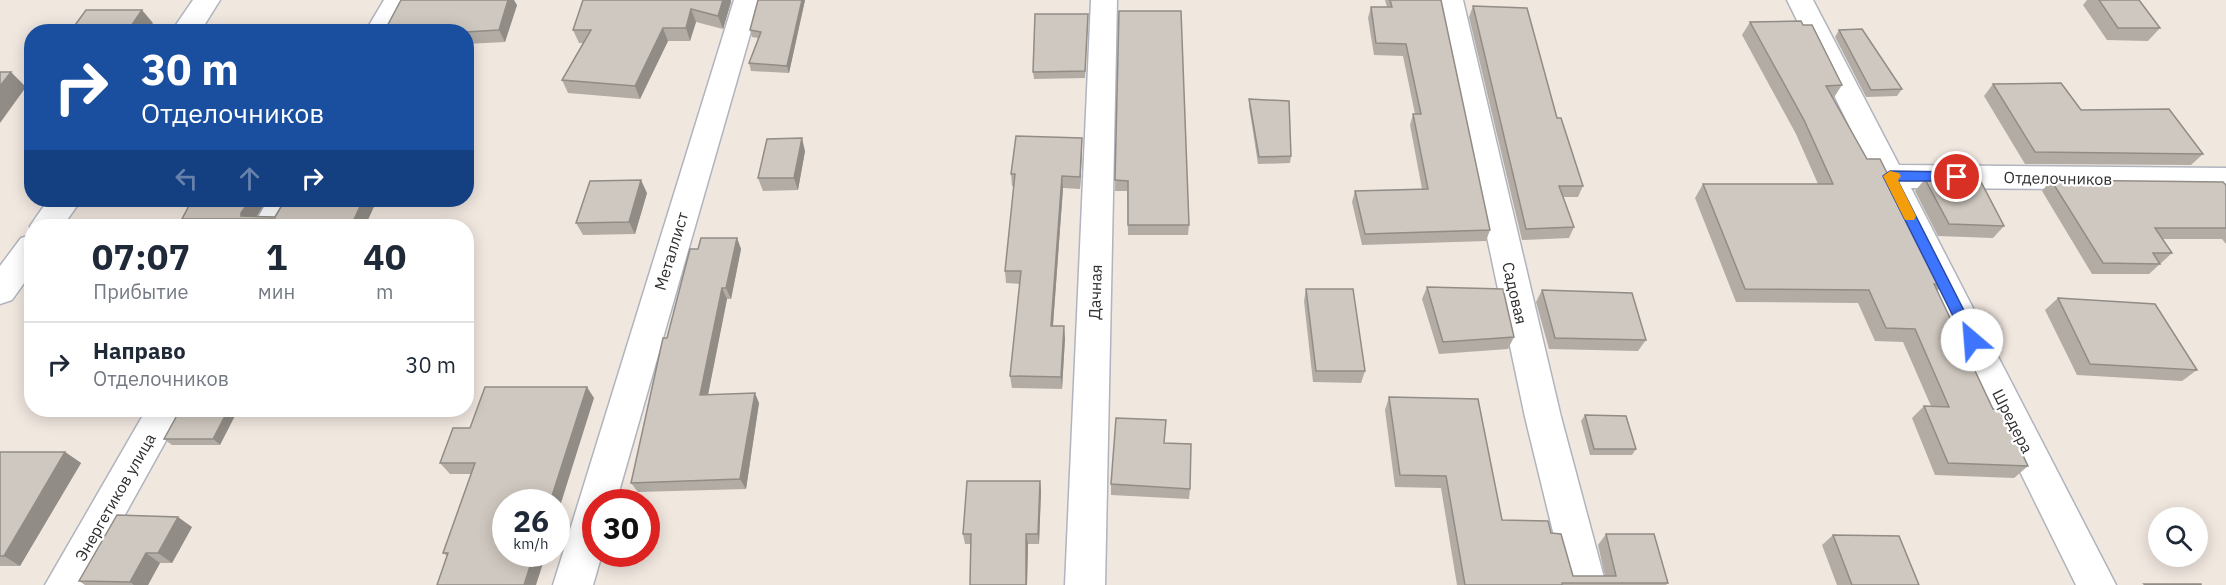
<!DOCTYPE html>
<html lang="ru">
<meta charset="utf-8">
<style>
:root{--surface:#fff;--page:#f6f6f7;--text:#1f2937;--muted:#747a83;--line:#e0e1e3}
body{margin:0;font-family:"IBM Plex Sans",sans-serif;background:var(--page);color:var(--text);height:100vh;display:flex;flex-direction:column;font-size:22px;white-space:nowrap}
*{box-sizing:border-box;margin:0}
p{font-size:20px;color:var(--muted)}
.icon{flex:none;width:33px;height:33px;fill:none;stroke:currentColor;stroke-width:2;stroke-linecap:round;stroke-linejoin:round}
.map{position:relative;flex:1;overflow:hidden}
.panel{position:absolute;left:24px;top:219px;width:450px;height:198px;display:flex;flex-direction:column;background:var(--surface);border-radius:24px;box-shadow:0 3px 15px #0003}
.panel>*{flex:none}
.hud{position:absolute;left:24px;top:24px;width:450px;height:183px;border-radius:24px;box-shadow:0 3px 15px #0003;background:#1a4fa0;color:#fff;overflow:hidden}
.fabs{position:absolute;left:2148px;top:507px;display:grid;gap:12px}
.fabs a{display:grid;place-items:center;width:60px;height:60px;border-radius:50%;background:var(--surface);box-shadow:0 3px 15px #0003;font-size:30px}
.speed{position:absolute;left:492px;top:489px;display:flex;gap:12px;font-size:30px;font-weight:700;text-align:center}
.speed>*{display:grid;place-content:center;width:78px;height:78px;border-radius:50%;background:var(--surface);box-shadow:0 3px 15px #0003;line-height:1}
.speed small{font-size:15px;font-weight:400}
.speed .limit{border:9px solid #d22;background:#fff;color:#111}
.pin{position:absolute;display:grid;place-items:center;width:51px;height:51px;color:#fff;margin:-26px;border:3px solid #fff;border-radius:50%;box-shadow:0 2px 6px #0007}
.me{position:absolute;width:66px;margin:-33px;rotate:333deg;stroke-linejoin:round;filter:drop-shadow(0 0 4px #0008)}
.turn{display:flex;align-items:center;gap:21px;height:126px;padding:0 18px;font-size:27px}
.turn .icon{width:78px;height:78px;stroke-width:2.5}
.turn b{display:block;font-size:42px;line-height:51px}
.lanes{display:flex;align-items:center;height:57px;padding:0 18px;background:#0003;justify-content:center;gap:30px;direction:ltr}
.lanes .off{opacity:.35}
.eta{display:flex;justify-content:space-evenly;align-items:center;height:102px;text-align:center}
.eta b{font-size:36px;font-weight:700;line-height:42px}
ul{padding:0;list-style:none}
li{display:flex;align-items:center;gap:18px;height:84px;padding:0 18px;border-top:2px solid var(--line)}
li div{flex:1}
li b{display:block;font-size:22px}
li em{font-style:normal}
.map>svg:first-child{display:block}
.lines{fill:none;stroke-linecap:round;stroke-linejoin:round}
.street-casing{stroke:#afb4be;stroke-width:3}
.street{fill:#fff;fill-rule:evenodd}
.wall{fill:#b2aca5}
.shaded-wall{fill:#918c86}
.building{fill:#cfc8c0;stroke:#918c86;stroke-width:1.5}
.route{fill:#3d75ff;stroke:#284ca6;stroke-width:1.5}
.slow{fill:#f59e0b}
.labels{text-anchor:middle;stroke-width:4.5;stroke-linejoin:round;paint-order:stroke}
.street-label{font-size:16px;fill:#2e2e2e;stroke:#fff}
</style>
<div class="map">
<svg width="2226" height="585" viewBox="0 0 2226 585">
<rect width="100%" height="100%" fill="#f0e7df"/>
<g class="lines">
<defs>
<path id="street" d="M 193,0 L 220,0 L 200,32 L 171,32 Z
M 384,0 L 410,0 L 393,32 L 365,32 Z
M 734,0 L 760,0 L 616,502 L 596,502 L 596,554 L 602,554 L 593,585 L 553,585 Z
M 1091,0 L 1117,0 L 1105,585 L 1065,585 Z
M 1437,0 L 1463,0 L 1561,417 L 1606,585 L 1566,585 L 1525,417 Z
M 1787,0 L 1813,0 L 1899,165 L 2226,168 L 2226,190 L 1911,188 L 2116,585 L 2076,585 Z
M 48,200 L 81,200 L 63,226 L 32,226 L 32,228 L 30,226 Z
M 268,200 L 299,200 L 285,226 L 253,226 Z
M 32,235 L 32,272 L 12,300 L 0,304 L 0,266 L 21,238 Z
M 146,410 L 183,410 L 86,585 L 45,585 Z"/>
</defs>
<use href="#street" class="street-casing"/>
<use href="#street" class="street"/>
</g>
<path class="wall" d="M 758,0 L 805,0 L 789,73 L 751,71 L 749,63 L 758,38 L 752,37 L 750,30 Z
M 1385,0 L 1441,0 L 1490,230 L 1486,241 L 1362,245 L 1352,202 L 1355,191 L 1422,189 L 1410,125 L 1413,114 L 1415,114 L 1403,56 L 1374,55 L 1368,18 L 1371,7 L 1387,7 Z
M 2087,0 L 2139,0 L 2160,28 L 2148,41 L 2107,40 L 2083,5 Z
M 731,2 L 723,29 L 696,22 L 690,41 L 668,41 L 640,99 L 568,93 L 562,80 L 583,43 L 579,43 L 573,30 Z
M 517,5 L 505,42 L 466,44 L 466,32 Z
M 1473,6 L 1557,118 L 1583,186 L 1578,197 L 1563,197 L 1574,227 L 1569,238 L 1522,240 L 1469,17 Z
M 1119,11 L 1189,225 L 1188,235 L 1128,235 L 1127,191 L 1115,191 Z
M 1088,21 L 1085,78 L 1034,79 L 1033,72 Z
M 1750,22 L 1842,85 L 1833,99 L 1867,159 L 1943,285 L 1937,291 L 1993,409 L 2028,466 L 2014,478 L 1935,475 L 1912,418 L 1924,406 L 1931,406 L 1903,342 L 1875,341 L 1858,303 L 1736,302 L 1695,198 L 1703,184 L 1818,184 L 1796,134 L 1742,35 Z
M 1839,30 L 1902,89 L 1897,96 L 1866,97 L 1835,37 Z
M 1993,84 L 2081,110 L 2203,154 L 2191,165 L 2025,164 L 1984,96 Z
M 1249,99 L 1291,156 L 1290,163 L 1258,164 L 1249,106 Z
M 1082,138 L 1080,189 L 1063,188 L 1053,326 L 1065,338 L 1062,389 L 1012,388 L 1010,376 L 1020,284 L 1006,283 L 1005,271 L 1014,187 L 1012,186 L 1011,174 Z
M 805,151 L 798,190 L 763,191 L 758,178 Z
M 1925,179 L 2004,226 L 1993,238 L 1938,236 L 1915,191 Z
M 2051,180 L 2226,185 L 2226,244 L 2222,239 L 2162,239 L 2172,253 L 2149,274 L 2092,274 L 2042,191 Z
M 647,193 L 635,234 L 583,235 L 576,223 Z
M 192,200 L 267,200 L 256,216 L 275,217 L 377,200 L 365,226 L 190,226 L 182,219 Z
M 737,238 L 741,249 L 731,299 L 727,299 L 708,394 L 759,403 L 746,489 L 638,492 L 631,483 L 667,338 L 698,249 Z
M 1427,287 L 1514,337 L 1508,349 L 1439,354 L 1422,299 Z
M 1306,289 L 1365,371 L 1361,383 L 1313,382 L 1304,301 Z
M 1542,290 L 1646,340 L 1638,351 L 1549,349 L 1536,302 Z
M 2058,298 L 2197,370 L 2182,381 L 2077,375 L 2045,310 Z
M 1389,397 L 1502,520 L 1551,533 L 1573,576 L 1605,576 L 1598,545 L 1606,534 L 1668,583 L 1666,585 L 1457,585 L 1441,488 L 1395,487 L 1385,410 Z
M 594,398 L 447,556 L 443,553 L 471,474 L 450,474 L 440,463 L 470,428 Z
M 180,410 L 220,445 L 172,445 L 164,439 Z
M 1585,415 L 1636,449 L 1632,455 L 1590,455 L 1581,421 Z
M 1164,443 L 1190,489 L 1189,499 L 1111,495 L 1111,484 Z
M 0,452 L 65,452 L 81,463 L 20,566 L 0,566 Z
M 1040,481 L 1041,492 L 1039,544 L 1028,544 L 1027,585 L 970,585 L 971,544 L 965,544 L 963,534 Z
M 192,527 L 172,563 L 160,563 L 148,585 L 85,585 L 79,581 Z
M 1833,535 L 1919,585 L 1837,585 L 1822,545 Z"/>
<path class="shaded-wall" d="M 508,0 L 514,0 L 517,5 L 505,42 L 499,30 Z
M 723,0 L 731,0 L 731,2 L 723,29 L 718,16 Z
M 802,0 L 805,0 L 789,73 L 787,66 Z
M 691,9 L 696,22 L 690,41 L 686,28 Z
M 142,10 L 153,23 L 146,32 L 127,32 Z
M 663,28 L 668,41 L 640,99 L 635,86 Z
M 11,72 L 26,87 L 0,123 L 0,86 Z
M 802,138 L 805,151 L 798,190 L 794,178 Z
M 1082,138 L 1082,151 L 1080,189 L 1080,177 Z
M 1062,176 L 1063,188 L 1052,338 L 1051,326 Z
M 641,180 L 647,193 L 635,234 L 629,222 Z
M 250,200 L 267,200 L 255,219 L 241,216 L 241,213 Z
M 363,200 L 377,200 L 365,226 L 351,226 Z
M 737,238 L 741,249 L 731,299 L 726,288 Z
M 722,288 L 727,299 L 706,405 L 700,395 Z
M 1064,326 L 1065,338 L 1062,389 L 1061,377 Z
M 587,387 L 594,398 L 556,519 L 556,502 L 550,502 Z
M 755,393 L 759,403 L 746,489 L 740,479 Z
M 228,410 L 238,410 L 220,445 L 213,439 Z
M 65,452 L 81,463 L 20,566 L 4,556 Z
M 1040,481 L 1041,492 L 1039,544 L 1038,534 Z
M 178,517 L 192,527 L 172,563 L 158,553 Z
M 1026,534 L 1028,544 L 1027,585 L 1026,585 Z
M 146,553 L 160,563 L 148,585 L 134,585 L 130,582 Z
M 534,554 L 546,554 L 536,585 L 524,585 Z"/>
<path class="building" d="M 401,0 L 508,0 L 499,30 L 466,32 L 384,32 Z
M 583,0 L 723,0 L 718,16 L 691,9 L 686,28 L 663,28 L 635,86 L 562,80 L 591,30 L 573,30 Z
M 758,0 L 802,0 L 787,66 L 749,63 L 761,32 L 750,30 Z
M 1390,0 L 1441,0 L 1490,230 L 1365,234 L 1355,191 L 1428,189 L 1413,114 L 1421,114 L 1406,44 L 1376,43 L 1371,7 L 1392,7 Z
M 2099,0 L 2139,0 L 2160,28 L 2118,28 Z
M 1473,6 L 1527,8 L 1557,118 L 1561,118 L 1583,186 L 1559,186 L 1574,227 L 1526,229 Z
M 86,10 L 142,10 L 127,32 L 70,32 Z
M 1119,11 L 1181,11 L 1189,225 L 1128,225 L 1128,181 L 1115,180 Z
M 1035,14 L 1088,14 L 1085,71 L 1033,72 Z
M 1801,21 L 1803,25 L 1812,25 L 1842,85 L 1826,86 L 1867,159 L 1880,159 L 1943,285 L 1934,284 L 1993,409 L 2001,409 L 2028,466 L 1948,463 L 1924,406 L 1949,407 L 1915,329 L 1886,328 L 1869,290 L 1745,289 L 1703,184 L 1833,184 L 1804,120 L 1750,22 Z
M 1862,29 L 1902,89 L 1871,90 L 1839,30 Z
M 0,72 L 11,72 L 0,86 Z
M 2061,83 L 2081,110 L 2169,109 L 2203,154 L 2035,152 L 1993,84 Z
M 1249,99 L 1289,101 L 1291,156 L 1259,157 Z
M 1016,136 L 1082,138 L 1080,177 L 1062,176 L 1051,326 L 1064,326 L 1061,377 L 1010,376 L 1021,271 L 1005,271 L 1015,174 L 1011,174 Z
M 802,138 L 794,178 L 758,178 L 767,139 Z
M 1925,179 L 1980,180 L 2004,226 L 1949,224 Z
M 641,180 L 629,222 L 576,223 L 590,181 Z
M 2051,180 L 2223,182 L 2226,185 L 2226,228 L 2155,228 L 2172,253 L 2153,253 L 2160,264 L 2103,263 Z
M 192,200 L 250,200 L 241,213 L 241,216 L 275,217 L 285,200 L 363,200 L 351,226 L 271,226 L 275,219 L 182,219 Z
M 701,238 L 737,238 L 726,288 L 722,288 L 700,395 L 755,393 L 740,479 L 631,483 L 663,338 L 667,338 L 690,249 L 698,249 Z
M 1427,287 L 1503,289 L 1514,337 L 1443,342 Z
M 1306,289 L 1353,289 L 1365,371 L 1316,371 Z
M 1542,290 L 1632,293 L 1646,340 L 1555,338 Z
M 2058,298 L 2155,304 L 2197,370 L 2090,364 Z
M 485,387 L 587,387 L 550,502 L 506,502 L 506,554 L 534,554 L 524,585 L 437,585 L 448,553 L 443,553 L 475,463 L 440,463 L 453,428 L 470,428 Z
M 1389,397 L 1478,399 L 1502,520 L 1548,521 L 1551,533 L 1561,534 L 1573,576 L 1616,576 L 1606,534 L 1654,534 L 1668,583 L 1562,583 L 1562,585 L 1465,585 L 1446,476 L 1400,475 Z
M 180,410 L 228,410 L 213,439 L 164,439 Z
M 1585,415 L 1626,416 L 1636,449 L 1594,449 Z
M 1116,418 L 1166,420 L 1164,443 L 1191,444 L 1190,489 L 1111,484 Z
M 0,452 L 65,452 L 4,556 L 0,556 Z
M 967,481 L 1040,481 L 1038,534 L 1026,534 L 1026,585 L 970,585 L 971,534 L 963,534 Z
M 117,515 L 178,517 L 158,553 L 146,553 L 130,582 L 79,581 Z
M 1833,535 L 1899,536 L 1919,585 L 1852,585 Z
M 2144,584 L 2201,584 L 2201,585 L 2145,585 Z"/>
<path class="route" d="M 1890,171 L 1957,172 L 1963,177 L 1957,181 L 1898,181 L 1979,340 L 1977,344 L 1967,344 L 1883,176 Z"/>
<path class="slow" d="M 1890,171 L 1899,173 L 1901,176 L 1898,180 L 1916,216 L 1914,220 L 1905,220 L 1883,176 Z"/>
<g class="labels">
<g class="street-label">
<text transform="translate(2058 178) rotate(1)" y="6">Отделочников</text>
<text transform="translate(671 251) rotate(-73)" y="6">Металлист</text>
<text transform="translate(1095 292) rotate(-88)" y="6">Дачная</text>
<text transform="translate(1515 293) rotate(77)" y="6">Садовая</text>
<text transform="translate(2013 421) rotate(63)" y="6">Шредера</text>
<text transform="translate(115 497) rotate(-60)" y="6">Энергетиков улица</text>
</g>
</g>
</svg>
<div class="fabs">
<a><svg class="icon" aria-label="search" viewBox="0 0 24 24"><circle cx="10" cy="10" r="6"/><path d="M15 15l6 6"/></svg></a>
</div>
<div class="speed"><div>26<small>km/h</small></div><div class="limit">30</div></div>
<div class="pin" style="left:1957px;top:177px;background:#d93025"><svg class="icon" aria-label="arrive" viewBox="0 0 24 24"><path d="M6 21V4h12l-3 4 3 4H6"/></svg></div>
<svg class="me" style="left:1972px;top:340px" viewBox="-20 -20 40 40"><circle r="19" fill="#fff"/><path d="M0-13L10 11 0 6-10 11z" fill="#3d75ff"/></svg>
<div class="hud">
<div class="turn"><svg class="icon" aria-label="right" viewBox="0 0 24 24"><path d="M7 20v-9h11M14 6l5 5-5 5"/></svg><div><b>30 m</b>Отделочников</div></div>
<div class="lanes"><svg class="icon off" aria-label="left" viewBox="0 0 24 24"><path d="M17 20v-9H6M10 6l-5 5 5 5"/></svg><svg class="icon off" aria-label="ahead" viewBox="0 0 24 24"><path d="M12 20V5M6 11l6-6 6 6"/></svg><svg class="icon" aria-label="right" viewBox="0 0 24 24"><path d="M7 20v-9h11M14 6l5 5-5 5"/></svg></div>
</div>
<section class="panel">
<div class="eta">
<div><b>07:07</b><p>Прибытие</p></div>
<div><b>1</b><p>мин</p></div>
<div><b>40</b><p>m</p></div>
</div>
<ul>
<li><svg class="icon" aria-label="right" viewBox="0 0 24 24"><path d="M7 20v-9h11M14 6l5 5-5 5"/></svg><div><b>Направо</b><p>Отделочников</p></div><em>30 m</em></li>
</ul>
</section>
</div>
